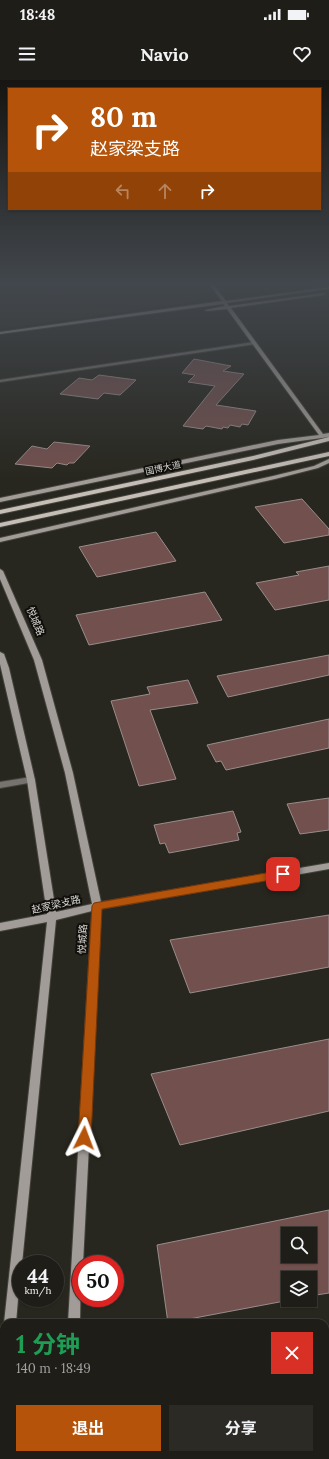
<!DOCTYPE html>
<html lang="zh">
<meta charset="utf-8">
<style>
:root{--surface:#1e1d17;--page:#2b2a24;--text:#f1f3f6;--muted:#a1a2a1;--line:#3c3b36;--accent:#b45309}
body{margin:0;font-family:Lora,"Noto Sans SC",serif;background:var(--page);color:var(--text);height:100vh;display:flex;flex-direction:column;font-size:15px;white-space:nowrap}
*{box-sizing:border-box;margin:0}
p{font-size:13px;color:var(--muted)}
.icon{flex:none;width:22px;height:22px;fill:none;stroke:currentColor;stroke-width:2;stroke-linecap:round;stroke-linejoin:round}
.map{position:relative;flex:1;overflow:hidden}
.side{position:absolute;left:0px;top:1239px;width:329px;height:140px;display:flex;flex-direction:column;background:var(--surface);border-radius:12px 12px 0 0;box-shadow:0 1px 3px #0004,0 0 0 1px var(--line)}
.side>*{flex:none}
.banner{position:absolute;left:8px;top:8px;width:313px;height:122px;border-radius:0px;box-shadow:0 1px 3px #0004,0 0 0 1px var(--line);background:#b45309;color:#fff;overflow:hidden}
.tools{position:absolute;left:281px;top:1147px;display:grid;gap:8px}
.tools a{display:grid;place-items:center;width:36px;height:36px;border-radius:0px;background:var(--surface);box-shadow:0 1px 3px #0004,0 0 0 1px var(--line);font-size:20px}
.speed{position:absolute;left:12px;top:1175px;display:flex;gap:8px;font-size:20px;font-weight:700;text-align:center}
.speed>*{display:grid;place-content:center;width:52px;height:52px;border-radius:50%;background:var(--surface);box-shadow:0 1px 3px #0004,0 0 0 1px var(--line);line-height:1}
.speed small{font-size:10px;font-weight:400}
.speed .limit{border:6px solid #d22;background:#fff;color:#111}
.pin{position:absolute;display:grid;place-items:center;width:34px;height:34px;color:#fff;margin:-17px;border-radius:8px;box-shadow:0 2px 6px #0006}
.me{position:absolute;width:44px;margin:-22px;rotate:3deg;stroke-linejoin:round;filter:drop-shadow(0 0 3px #0008)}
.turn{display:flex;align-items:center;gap:14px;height:84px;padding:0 16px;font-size:18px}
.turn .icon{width:52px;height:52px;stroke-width:2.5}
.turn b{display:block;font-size:28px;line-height:34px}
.lanes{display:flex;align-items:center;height:38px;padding:0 16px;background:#0003;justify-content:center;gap:20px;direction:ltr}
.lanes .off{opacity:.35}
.round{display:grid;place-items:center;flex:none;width:42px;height:42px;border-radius:0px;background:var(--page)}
.summary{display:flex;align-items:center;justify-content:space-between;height:68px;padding:0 16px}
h1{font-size:24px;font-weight:700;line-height:30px;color:#1e9e55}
.action{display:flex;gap:8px;margin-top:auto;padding:8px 16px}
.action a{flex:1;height:46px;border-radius:0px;background:var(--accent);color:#fff;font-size:16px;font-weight:700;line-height:46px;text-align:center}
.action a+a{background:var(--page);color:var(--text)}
.status{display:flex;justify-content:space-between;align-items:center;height:28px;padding:0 20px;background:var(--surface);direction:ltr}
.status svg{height:11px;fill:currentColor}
header{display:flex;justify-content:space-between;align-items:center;height:52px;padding:0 16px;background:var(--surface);font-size:18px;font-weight:700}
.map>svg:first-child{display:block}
.built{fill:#312e20}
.building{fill:#72504e;stroke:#988d8c;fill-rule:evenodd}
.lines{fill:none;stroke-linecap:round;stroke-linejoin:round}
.street-casing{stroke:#44433b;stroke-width:2}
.secondary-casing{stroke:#44433b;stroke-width:2}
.primary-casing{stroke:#44433b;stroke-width:2}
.street{fill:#75726f;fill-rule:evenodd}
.secondary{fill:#a29c98;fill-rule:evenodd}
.primary{fill:#c5beb7;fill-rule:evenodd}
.route{fill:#b45309;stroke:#753606}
.labels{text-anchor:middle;stroke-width:4;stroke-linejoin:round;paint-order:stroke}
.far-street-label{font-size:9px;fill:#d6d5d0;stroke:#100f0c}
.street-label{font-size:10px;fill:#d6d5d0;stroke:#100f0c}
</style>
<div class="status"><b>18:48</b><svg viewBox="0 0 49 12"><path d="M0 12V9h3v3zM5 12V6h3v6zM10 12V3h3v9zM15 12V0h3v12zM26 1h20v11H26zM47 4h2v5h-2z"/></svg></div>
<header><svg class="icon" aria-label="menu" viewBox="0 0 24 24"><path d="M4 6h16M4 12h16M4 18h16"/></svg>Navio<svg class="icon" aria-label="heart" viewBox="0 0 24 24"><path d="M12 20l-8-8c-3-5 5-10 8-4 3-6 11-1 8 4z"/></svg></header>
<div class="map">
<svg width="329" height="1379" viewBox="0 0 329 1379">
<rect width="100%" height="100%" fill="#28271f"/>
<path class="built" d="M 0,205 L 45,205 L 49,212 L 101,205 L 196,205 L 202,217 L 194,222 L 0,249 Z"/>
<path class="building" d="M 194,279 L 231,286 L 223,291 L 244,294 L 216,325 L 256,331 L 248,345 L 242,344 L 240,347 L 230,345 L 228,348 L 223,347 L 222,349 L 206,346 L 203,349 L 183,346 L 215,306 L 188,302 L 195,295 L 182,293 Z
M 99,295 L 136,300 L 120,315 L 104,313 L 98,319 L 60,314 L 79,298 L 92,300 Z
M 54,362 L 90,366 L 74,383 L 69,383 L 67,385 L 57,383 L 52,388 L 15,384 L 32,366 L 47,369 Z
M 302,419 L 329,449 L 329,455 L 284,463 L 255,427 Z
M 156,452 L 176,481 L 97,497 L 79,467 Z
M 329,486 L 329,520 L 275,530 L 256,503 L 299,495 L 296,492 Z
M 205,512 L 222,540 L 89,565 L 76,535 Z
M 329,575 L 329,595 L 228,617 L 217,596 Z
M 188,600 L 198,623 L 150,630 L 176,699 L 139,706 L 111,621 L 150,614 L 147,607 Z
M 329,639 L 329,668 L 226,690 L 221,681 L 216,682 L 207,665 Z
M 329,718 L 329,750 L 300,754 L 287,724 Z
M 233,731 L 241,752 L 237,753 L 239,760 L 169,773 L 165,763 L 160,764 L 154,745 Z
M 329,835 L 329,887 L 190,913 L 170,860 Z
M 329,959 L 329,1031 L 180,1065 L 151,994 Z
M 329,1130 L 329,1213 L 310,1216 L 310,1198 L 288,1198 L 288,1220 L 290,1220 L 168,1243 L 157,1165 ZM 288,1154 L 310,1154 L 310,1176 L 288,1176 Z"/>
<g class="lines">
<defs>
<path id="street" d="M 254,262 L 256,263 L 256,264 L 0,302 L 0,300 Z
M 31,697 L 34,698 L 35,700 L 34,702 L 0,708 L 0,702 Z"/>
<path id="secondary" d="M 210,205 L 214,205 L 226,221 L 329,207 L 329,209 L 227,223 L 229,226 L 325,213 L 324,215 L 231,228 L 323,354 L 329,353 L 329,357 L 278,364 L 0,422 L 0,418 L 278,360 L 319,355 L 227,229 L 207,231 L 205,230 L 225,226 L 223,224 L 0,254 L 0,252 L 222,221 Z
M 329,379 L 329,383 L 318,388 L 275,399 L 0,462 L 0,458 L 273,396 L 314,386 Z
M 0,489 L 3,491 L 42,580 L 73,693 L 101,822 L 329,783 L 329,789 L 101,829 L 83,1184 L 81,1184 L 80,1243 L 68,1243 L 92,831 L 56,840 L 22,1184 L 21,1184 L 16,1243 L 4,1243 L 47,842 L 0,851 L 0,843 L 47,834 L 27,700 L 0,584 L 0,572 L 4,574 L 9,588 L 35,700 L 56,832 L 92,824 L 65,693 L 34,580 L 0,499 Z
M 4,1291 L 4,1341 L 0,1343 L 0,1293 Z
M 60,1375 L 74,1375 L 74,1379 L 60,1379 Z"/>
<path id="primary" d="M 329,357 L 329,361 L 253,380 L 0,434 L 0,430 L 253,376 Z
M 329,372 L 329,376 L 0,447 L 0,443 Z"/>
</defs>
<use href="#street" class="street-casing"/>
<use href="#secondary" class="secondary-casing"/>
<use href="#primary" class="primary-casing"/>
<use href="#street" class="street"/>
<use href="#secondary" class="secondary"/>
<use href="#primary" class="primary"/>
</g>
<linearGradient id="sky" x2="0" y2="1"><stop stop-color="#161511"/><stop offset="0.51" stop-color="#42474d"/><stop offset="1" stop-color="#42474d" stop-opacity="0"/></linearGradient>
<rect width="329" height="399" fill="url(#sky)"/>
<path class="route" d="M 283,790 L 286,792 L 288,794 L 286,797 L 283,798 L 102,829 L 91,1058 L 89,1062 L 84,1064 L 80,1062 L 78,1058 L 92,826 L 94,823 Z"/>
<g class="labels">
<g class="far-street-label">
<text transform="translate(163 388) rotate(-12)" y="3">国博大道</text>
</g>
<g class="street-label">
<text transform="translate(36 541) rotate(67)" y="4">悦城路</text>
<text transform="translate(56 824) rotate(-13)" y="4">赵家梁支路</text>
<text transform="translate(82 859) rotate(-87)" y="4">悦城路</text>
</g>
</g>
</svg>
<div class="tools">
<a><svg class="icon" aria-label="search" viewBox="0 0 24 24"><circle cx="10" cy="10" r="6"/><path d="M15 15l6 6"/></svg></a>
<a><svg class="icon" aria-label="layers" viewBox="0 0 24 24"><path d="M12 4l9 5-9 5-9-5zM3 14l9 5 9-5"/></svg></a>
</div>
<div class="speed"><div>44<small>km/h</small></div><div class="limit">50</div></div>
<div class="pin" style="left:283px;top:794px;background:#d93025"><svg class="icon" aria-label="arrive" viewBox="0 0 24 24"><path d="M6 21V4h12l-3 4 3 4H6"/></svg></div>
<svg class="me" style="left:84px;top:1058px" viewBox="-20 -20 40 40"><path d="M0-17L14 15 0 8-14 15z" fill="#b45309" stroke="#fff" stroke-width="4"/></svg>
<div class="banner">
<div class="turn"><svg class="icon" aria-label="right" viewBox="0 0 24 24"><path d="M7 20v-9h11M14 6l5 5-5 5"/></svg><div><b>80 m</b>赵家梁支路</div></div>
<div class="lanes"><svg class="icon off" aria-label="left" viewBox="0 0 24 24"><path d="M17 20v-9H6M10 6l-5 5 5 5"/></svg><svg class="icon off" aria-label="ahead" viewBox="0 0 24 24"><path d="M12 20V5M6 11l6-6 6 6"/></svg><svg class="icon" aria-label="right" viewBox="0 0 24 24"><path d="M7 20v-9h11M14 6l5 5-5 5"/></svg></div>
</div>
<section class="side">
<div class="summary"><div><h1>1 分钟</h1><p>140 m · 18:49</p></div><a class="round" style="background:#d93025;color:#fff"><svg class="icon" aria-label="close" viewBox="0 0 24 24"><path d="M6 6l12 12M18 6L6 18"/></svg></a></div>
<div class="action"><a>退出</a><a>分享</a></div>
</section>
</div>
